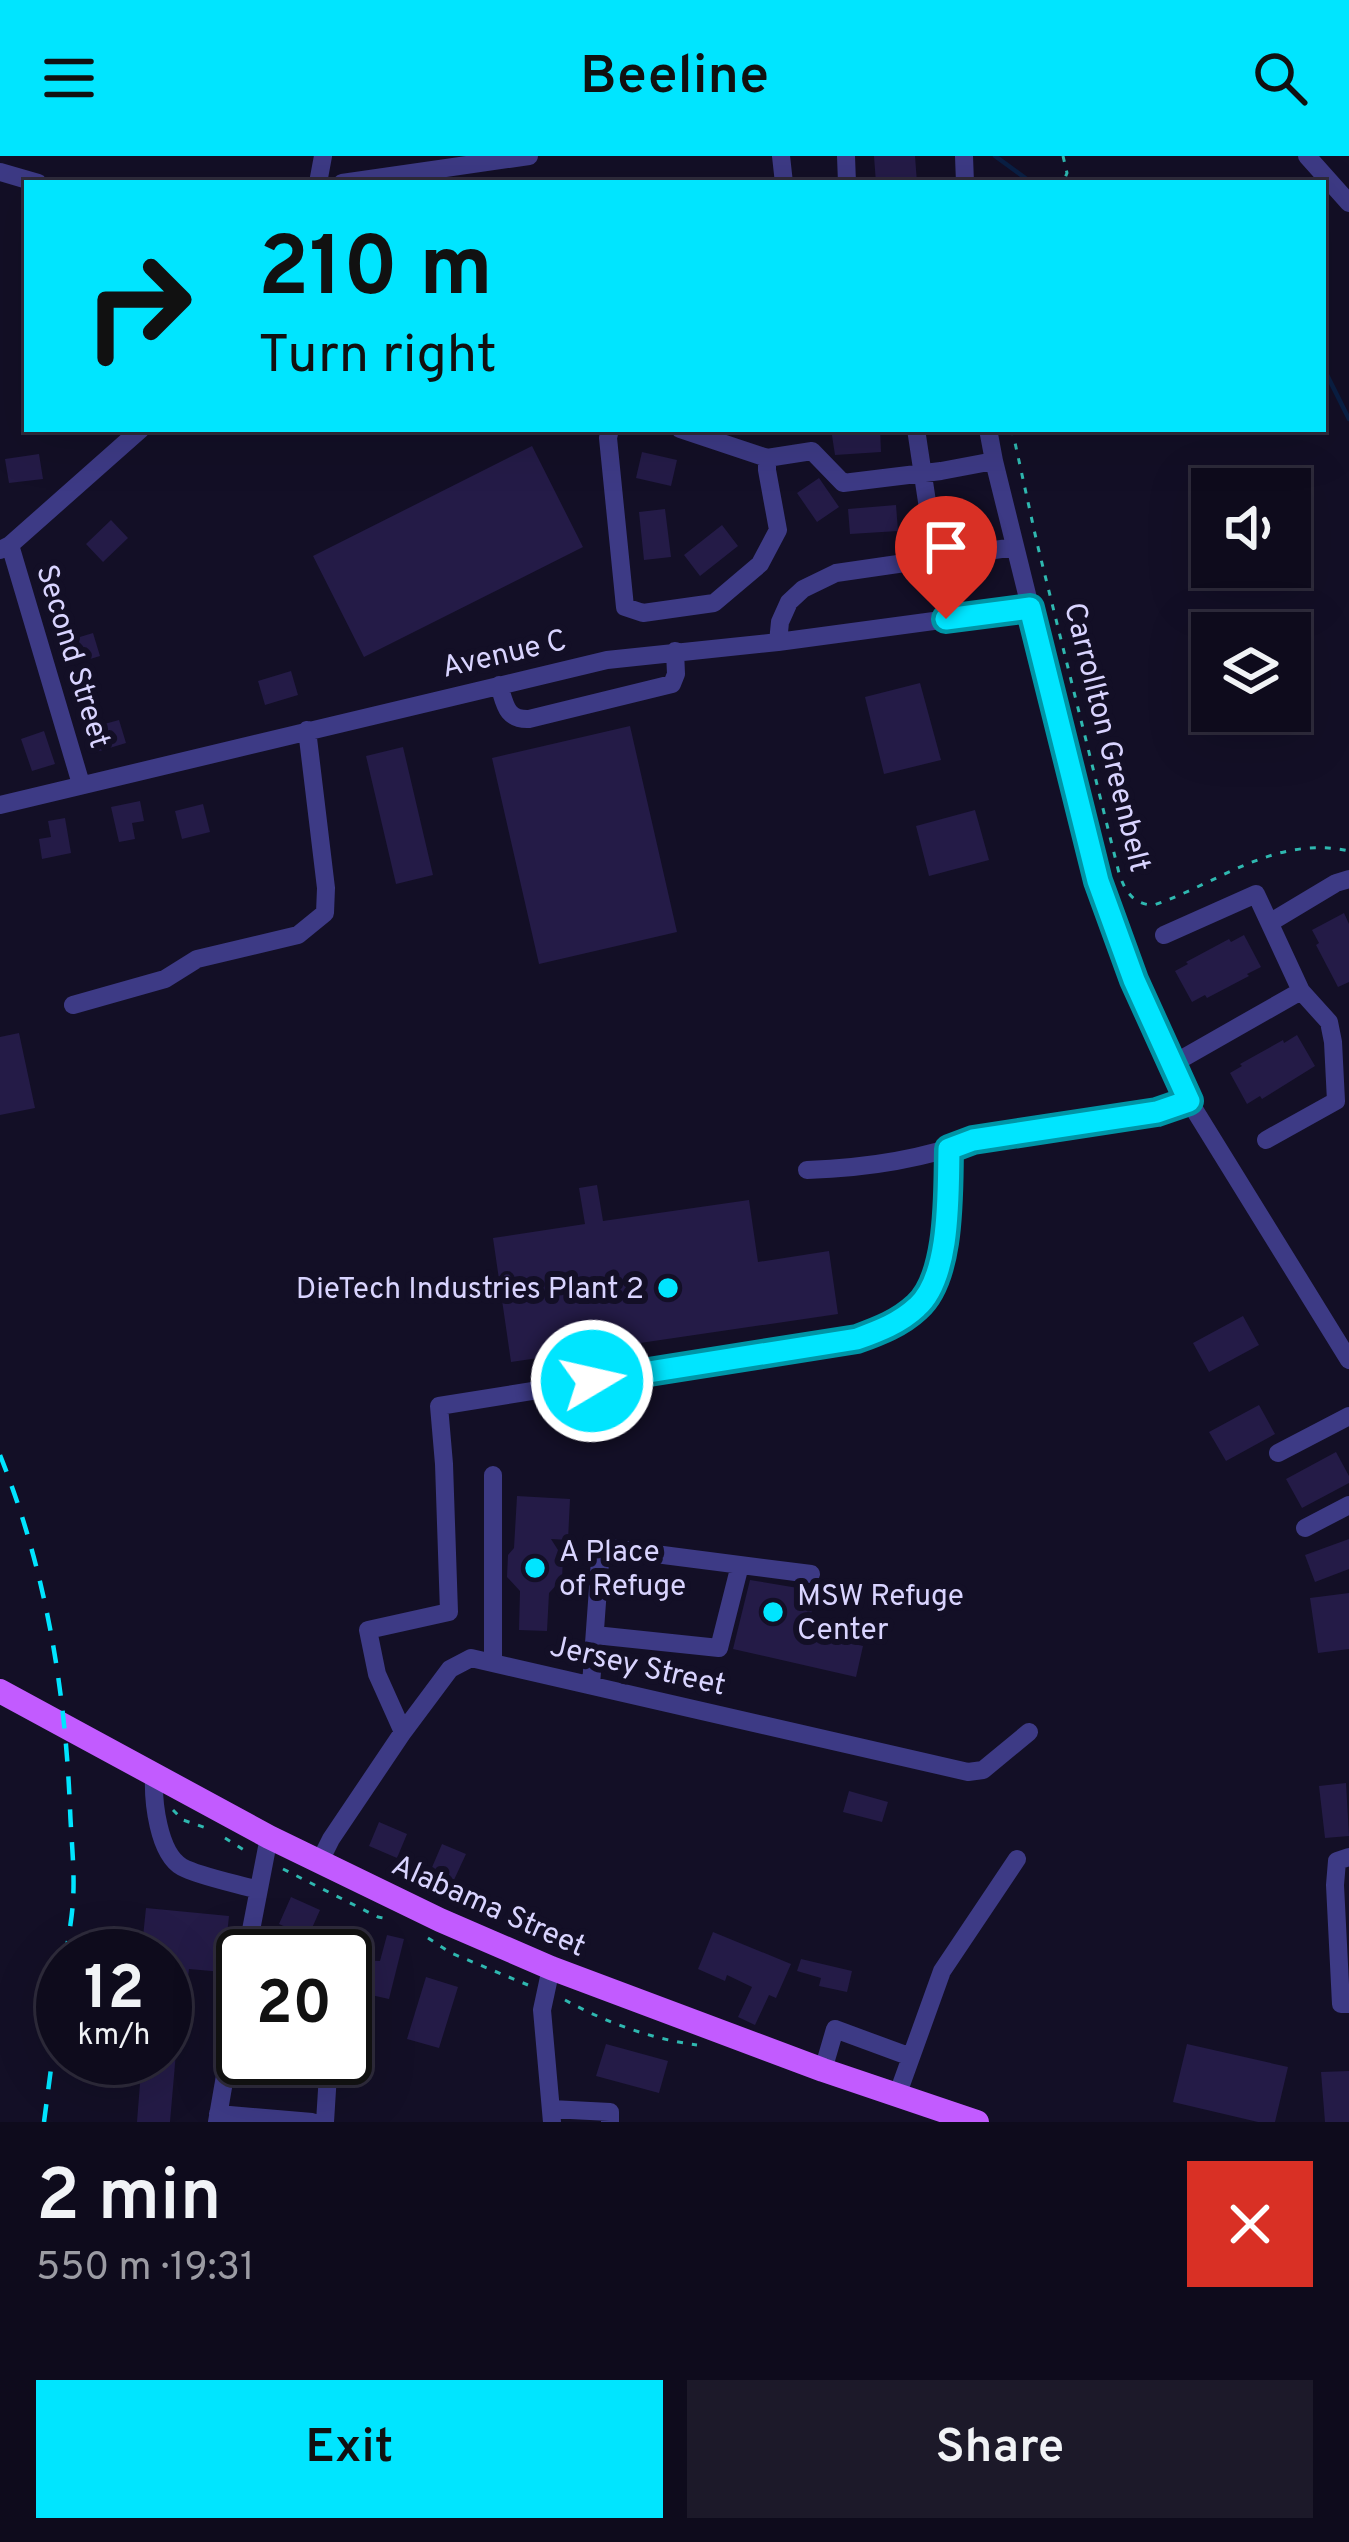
<!DOCTYPE html>
<meta charset="utf-8">
<style>
:root{--surface:#0e0b1c;--page:#1c1929;--text:#f1f3f6;--muted:#9b9ba3;--line:#2e2b3b;--accent:#00e5ff}
body{margin:0;font-family:Overpass,sans-serif;background:var(--page);color:var(--text);height:100vh;display:flex;flex-direction:column;font-size:45px;white-space:nowrap}
*{box-sizing:border-box;margin:0}
p{font-size:39px;color:var(--muted)}
.icon{flex:none;width:66px;height:66px;fill:none;stroke:currentColor;stroke-width:2;stroke-linecap:round;stroke-linejoin:round}
.map{position:relative;height:1966px;overflow:hidden}
.side{display:flex;flex-direction:column;background:var(--surface);flex:1}
.side>*{flex:none}
.banner{position:absolute;left:24px;top:24px;width:1302px;height:252px;border-radius:0px;box-shadow:0 12px 48px #0002,0 0 0 3px var(--line);background:#00e5ff;color:#111;overflow:hidden}
.controls{position:absolute;left:1191px;top:312px;display:grid;gap:24px}
.controls a{display:grid;place-items:center;width:120px;height:120px;border-radius:0px;background:var(--surface);box-shadow:0 12px 48px #0002,0 0 0 3px var(--line);font-size:60px}
.speed{position:absolute;left:36px;top:1773px;display:flex;gap:24px;font-size:60px;font-weight:700;text-align:center}
.speed>*{display:grid;place-content:center;width:156px;height:156px;border-radius:50%;background:var(--surface);box-shadow:0 12px 48px #0002,0 0 0 3px var(--line);line-height:1}
.speed small{font-size:30px;font-weight:400}
.speed .limit{border:6px solid #111;border-radius:18px;background:#fff;color:#111}
.pin{position:absolute;display:grid;place-items:center;width:102px;height:102px;color:#fff;margin:-123px -51px;border-radius:50% 50% 50% 0;rotate:-45deg;box-shadow:0 0 12px #0007}
.pin .icon{rotate:45deg}
.me{position:absolute;width:132px;margin:-66px;rotate:81deg;stroke-linejoin:round;filter:drop-shadow(0 0 9px #0008)}
.turn{display:flex;align-items:center;gap:42px;height:252px;padding:0 36px;font-size:54px}
.turn .icon{width:156px;height:156px;stroke-width:2.5}
.turn b{display:block;font-size:84px;line-height:102px}
.round{display:grid;place-items:center;flex:none;width:126px;height:126px;border-radius:0px;background:var(--page)}
.headline{display:flex;align-items:center;justify-content:space-between;height:204px;padding:0 36px}
h1{font-size:72px;font-weight:600;line-height:90px}
.action{display:flex;gap:24px;margin-top:auto;padding:24px 36px}
.action a{flex:1;height:138px;border-radius:0px;background:var(--accent);color:#111;font-size:48px;font-weight:600;line-height:138px;text-align:center}
.action a+a{background:var(--page);color:var(--text)}
header{display:flex;justify-content:space-between;align-items:center;height:156px;padding:0 36px;background:var(--accent);color:#111;font-size:54px;font-weight:600}
.map>svg:first-child{display:block}
.lines{fill:none;stroke-linecap:round;stroke-linejoin:round}
.stream{stroke:#0a1f44;stroke-width:4.5}
.building{fill:#241b47}
.path{stroke:#2fb8b0;stroke-width:3;stroke-dasharray:6 9;stroke-linecap:butt}
.minor{stroke:#3d3a85;stroke-width:18}
.major{stroke:#c25bff;stroke-width:24}
.rail{stroke:#00e5ff;stroke-width:4.5;stroke-dasharray:18 15;stroke-linecap:butt}
.route-casing{stroke:#0095a6;stroke-width:30}
.route{stroke:#00e5ff;stroke-width:21}
.poi-dot{fill:#00e5ff;stroke:#130f26;stroke-width:4.5}
.labels{text-anchor:middle;stroke-width:12;stroke-linejoin:round;paint-order:stroke}
.street-label{font-size:30px;fill:#d9d4ff;stroke:#130f26}
.poi-label{font-size:30px;fill:#d9d4ff;stroke:#130f26;text-anchor:start}
</style>
<header><svg class="icon" aria-label="menu" viewBox="0 0 24 24"><path d="M4 6h16M4 12h16M4 18h16"/></svg>Beeline<svg class="icon" aria-label="search" viewBox="0 0 24 24"><circle cx="10" cy="10" r="6"/><path d="M15 15l6 6"/></svg></header>
<div class="map">
<svg width="1349" height="1966" viewBox="0 0 1349 1966">
<rect width="100%" height="100%" fill="#130f26"/>
<g class="lines">
<path class="stream" d="M 995,0 L 1032,27
M 1323,211 L 1349,263"/>
</g>
<path class="building" d="M 874,0 L 915,0 L 917,27 L 876,27 Z
M 831,273 L 880,273 L 881,296 L 835,299 Z
M 532,290 L 583,391 L 364,501 L 313,400 Z
M 642,296 L 677,304 L 671,330 L 636,322 Z
M 39,298 L 43,323 L 9,327 L 5,303 Z
M 819,322 L 839,351 L 817,366 L 797,337 Z
M 896,349 L 898,375 L 850,378 L 848,353 Z
M 665,353 L 671,401 L 644,404 L 639,356 Z
M 111,364 L 128,382 L 103,406 L 86,388 Z
M 722,369 L 738,390 L 700,420 L 684,399 Z
M 93,477 L 100,500 L 67,510 L 60,487 Z
M 291,515 L 298,539 L 265,549 L 258,525 Z
M 920,527 L 941,604 L 884,618 L 865,541 Z
M 119,564 L 126,587 L 93,597 L 86,573 Z
M 630,570 L 677,776 L 539,808 L 492,602 Z
M 44,575 L 55,608 L 32,615 L 21,583 Z
M 403,591 L 433,719 L 396,728 L 366,600 Z
M 140,645 L 144,665 L 132,667 L 135,683 L 119,686 L 111,651 Z
M 203,648 L 210,676 L 182,683 L 175,655 Z
M 975,654 L 989,704 L 929,720 L 916,670 Z
M 65,662 L 71,697 L 42,703 L 39,683 L 51,681 L 48,665 Z
M 1344,757 L 1349,768 L 1349,826 L 1338,831 L 1316,789 L 1319,787 L 1312,774 Z
M 1244,779 L 1261,811 L 1247,818 L 1249,820 L 1207,842 L 1205,839 L 1192,846 L 1175,815 L 1188,808 L 1186,806 L 1229,783 L 1231,786 Z
M 19,877 L 35,952 L 0,959 L 0,881 Z
M 1297,879 L 1315,910 L 1262,943 L 1260,940 L 1247,948 L 1230,917 L 1242,910 L 1240,908 L 1283,884 L 1284,887 Z
M 597,1029 L 603,1065 L 749,1044 L 758,1106 L 829,1095 L 838,1158 L 511,1206 L 493,1082 L 585,1068 L 579,1032 Z
M 1243,1160 L 1259,1189 L 1209,1216 L 1193,1187 Z
M 1259,1249 L 1275,1278 L 1226,1305 L 1209,1276 Z
M 1336,1296 L 1349,1320 L 1349,1327 L 1302,1352 L 1286,1323 Z
M 517,1340 L 570,1343 L 568,1384 L 551,1383 L 563,1402 L 562,1423 L 549,1437 L 547,1475 L 519,1474 L 520,1435 L 507,1421 L 508,1399 L 514,1392 Z
M 1349,1383 L 1349,1413 L 1315,1426 L 1305,1399 Z
M 750,1424 L 816,1435 L 807,1477 L 863,1490 L 856,1521 L 733,1493 Z
M 1349,1437 L 1349,1493 L 1318,1497 L 1310,1442 Z
M 1346,1627 L 1349,1680 L 1325,1682 L 1319,1630 Z
M 849,1635 L 888,1646 L 882,1666 L 843,1656 Z
M 379,1666 L 407,1678 L 397,1702 L 369,1690 Z
M 442,1688 L 466,1698 L 453,1726 L 430,1716 Z
M 291,1741 L 320,1754 L 308,1781 L 279,1768 Z
M 146,1752 L 229,1760 L 223,1816 L 189,1813 L 183,1862 L 179,1862 L 170,1966 L 137,1966 L 142,1902 L 165,1902 L 165,1800 L 141,1800 Z
M 713,1776 L 791,1808 L 776,1842 L 769,1839 L 755,1869 L 738,1861 L 752,1831 L 727,1819 L 725,1825 L 698,1813 Z
M 387,1779 L 404,1783 L 389,1843 L 371,1839 L 375,1824 L 352,1823 L 353,1804 L 380,1805 Z
M 801,1803 L 852,1815 L 847,1836 L 819,1830 L 821,1822 L 797,1815 Z
M 426,1821 L 458,1831 L 439,1892 L 407,1883 Z
M 606,1888 L 668,1905 L 659,1937 L 596,1920 Z
M 1187,1888 L 1288,1911 L 1275,1966 L 1258,1966 L 1173,1946 Z
M 243,1902 L 303,1902 L 299,1926 L 240,1916 Z
M 1349,1915 L 1349,1966 L 1325,1966 L 1321,1916 Z"/>
<g class="lines">
<path class="path" d="M 1063,0 L 1067,17 L 1063,27
M 1012,273 L 1037,387 L 1119,717 C 1125,736 1134,749 1154,749 C 1221,726 1275,679 1349,695
M 173,1654 L 183,1664 L 212,1674
M 225,1682 L 247,1696
M 283,1713 L 378,1761 L 388,1763
M 428,1782 L 451,1797 L 528,1829
M 565,1844 C 605,1866 651,1883 697,1889"/>
<path class="minor" d="M 781,0 L 784,27
M 846,0 L 847,27
M 964,0 L 965,27
M 1307,0 L 1349,47
M 0,16 L 38,27
M 318,27 L 323,0
M 342,27 L 529,0
M 610,273 L 608,282 L 625,451 L 643,457 L 714,447 L 760,408 L 778,374 L 767,314 L 767,302
M 680,273 L 767,302 L 812,295 L 843,327 L 941,315 L 994,305
M 916,273 L 931,372
M 988,273 L 994,305 L 1098,725 L 1134,824 L 1189,945 L 1349,1204
M 10,389 L 81,628
M 0,394 L 10,389 L 141,273
M 778,486 L 780,466 L 789,446 L 803,433 L 836,417 L 1015,391
M 499,529 C 505,548 506,564 529,563 L 672,528 L 676,518 L 675,495
M 0,649 L 607,504 L 778,486 L 1030,452
M 1271,766 L 1336,727 L 1349,723
M 1164,779 L 1256,738 L 1301,835
M 73,849 L 165,823 L 197,803 L 298,779 L 325,757 L 326,732 L 307,574
M 1171,909 L 1301,835 L 1329,866 L 1333,886 L 1336,945 L 1266,984
M 807,1014 C 863,1012 921,1004 973,984 L 1157,956 L 1189,945
M 1278,1297 L 1349,1260
M 493,1319 L 493,1507
M 1305,1372 L 1349,1349
M 595,1479 L 719,1492 L 740,1409
M 591,1529 L 601,1391 L 811,1418
M 403,1576 L 377,1518 L 368,1474 L 449,1456 L 444,1308 L 439,1250 L 857,1183 C 879,1175 899,1167 917,1151 C 952,1121 948,1036 949,993
M 154,1620 C 153,1645 158,1697 182,1711 C 198,1720 238,1728 258,1734
M 1349,1701 L 1337,1705 L 1335,1729 L 1341,1848 L 1349,1848
M 320,1705 L 331,1683 L 403,1576 L 450,1513 L 471,1502 L 968,1616 L 983,1614 L 1029,1576
M 246,1800 L 269,1681
M 551,1812 L 542,1854 L 552,1966
M 823,1914 L 835,1873 L 911,1901
M 897,1940 L 942,1815 L 1017,1703
M 551,1953 L 610,1956 L 610,1966
M 218,1958 L 312,1966
M 217,1966 L 243,1816
M 325,1966 L 329,1902"/>
<path class="major" d="M 0,1535 L 269,1681 L 440,1764 L 551,1812 L 823,1914 L 977,1966"/>
<path class="rail" d="M 0,1299 C 45,1412 65,1530 70,1652 C 71,1682 75,1714 73,1745 C 72,1763 68,1782 66,1800
M 44,1966 L 63,1821"/>
</g>
<g class="lines">
<defs>
<path id="route" d="M 592,1225 L 857,1183 C 879,1175 900,1167 917,1151 C 951,1121 948,1036 949,993 L 973,984 L 1157,956 L 1189,945 L 1134,824 L 1098,725 L 1030,452 L 946,463"/>
</defs>
<use href="#route" class="route-casing"/>
<use href="#route" class="route"/>
</g>
<g class="poi-dot">
<circle cx="668" cy="1132" r="12"/>
<circle cx="535" cy="1412" r="12"/>
<circle cx="773" cy="1456" r="12"/>
</g>
<g class="labels">
<g class="street-label">
<text transform="translate(504 497) rotate(-13)" y="10">Avenue C</text>
<text transform="translate(74 500) rotate(73)" y="10">Second Street</text>
<text transform="translate(1108 581) rotate(76)" y="10">Carrollton Greenbelt</text>
<text transform="translate(638 1509) rotate(13)" y="10">Jersey Street</text>
<text transform="translate(489 1749) rotate(24)" y="10">Alabama Street</text>
</g>
<g class="poi-label">
<text x="644" y="1142" text-anchor="end">DieTech Industries Plant 2</text>
<text x="559" y="1405">A Place<tspan x="559" dy="34">of Refuge</tspan></text>
<text x="797" y="1449">MSW Refuge<tspan x="797" dy="34">Center</tspan></text>
</g>
</g>
</svg>
<div class="controls">
<a><svg class="icon" aria-label="sound" viewBox="0 0 24 24"><path d="M4 9h4l5-4v14l-5-4H4zM17 9q2 3 0 6"/></svg></a>
<a><svg class="icon" aria-label="layers" viewBox="0 0 24 24"><path d="M12 4l9 5-9 5-9-5zM3 14l9 5 9-5"/></svg></a>
</div>
<div class="speed"><div>12<small>km/h</small></div><div class="limit">20</div></div>
<div class="pin" style="left:946px;top:463px;background:#d93025"><svg class="icon" aria-label="arrive" viewBox="0 0 24 24"><path d="M6 21V4h12l-3 4 3 4H6"/></svg></div>
<svg class="me" style="left:592px;top:1225px" viewBox="-20 -20 40 40"><circle r="17" fill="#00e5ff" stroke="#fff" stroke-width="3"/><path d="M0-11L8 9 0 5-8 9z" fill="#fff"/></svg>
<div class="banner">
<div class="turn"><svg class="icon" aria-label="right" viewBox="0 0 24 24"><path d="M7 20v-9h11M14 6l5 5-5 5"/></svg><div><b>210 m</b>Turn right</div></div>
</div>
</div>
<section class="side">
<div class="headline"><div><h1>2 min</h1><p>550 m · 19:31</p></div><a class="round" style="background:#d93025;color:#fff"><svg class="icon" aria-label="close" viewBox="0 0 24 24"><path d="M6 6l12 12M18 6L6 18"/></svg></a></div>
<div class="action"><a>Exit</a><a>Share</a></div>
</section>
